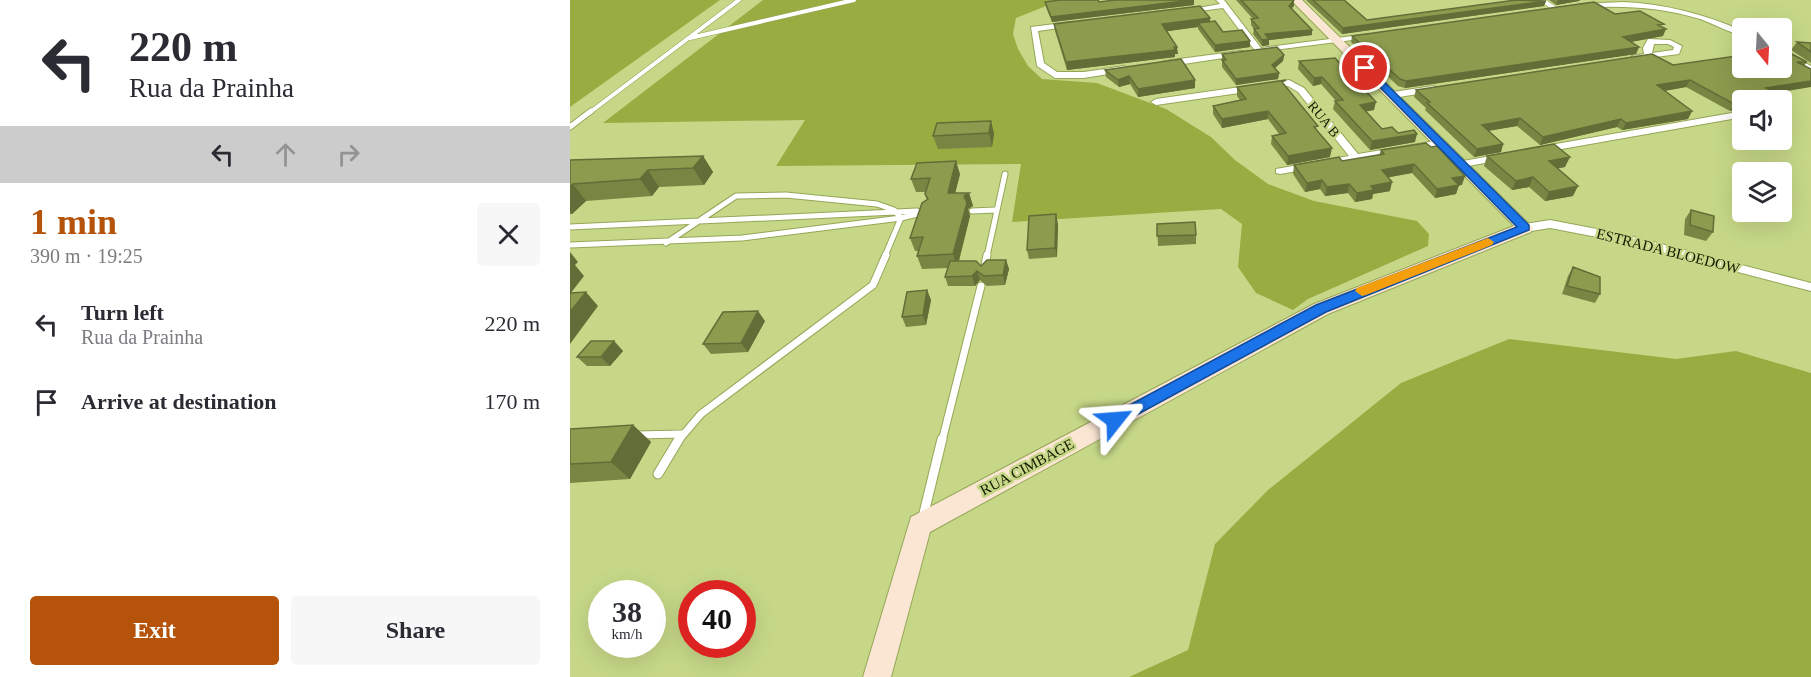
<!DOCTYPE html>
<meta charset="utf-8">
<style>
:root{--surface:#fff;--page:#f7f7f7;--text:#2b2b33;--muted:#7c7c81;--accent:#b45309}
body{margin:0;font-family:"Times New Roman",serif;background:var(--page);color:var(--text);height:100vh;display:flex;flex-direction:column;font-size:22px;white-space:nowrap}
*{box-sizing:border-box;margin:0}
p{font-size:20px;color:var(--muted)}
.icon{flex:none;width:33px;height:33px;fill:none;stroke:currentColor;stroke-width:2;stroke-linecap:round;stroke-linejoin:round}
.map{position:relative;flex:1;overflow:hidden}
.panel{display:flex;flex-direction:column;background:var(--surface);width:570px}
.panel>*{flex:none}
.top-card{background:#fff;color:var(--text);overflow:hidden}
.needle{width:39px;rotate:162deg}
.fabs{position:absolute;left:1162px;top:18px;display:grid;gap:12px}
.fabs a{display:grid;place-items:center;width:60px;height:60px;border-radius:6px;background:var(--surface);box-shadow:0 6px 24px #0002;font-size:30px}
.speed{position:absolute;left:18px;top:580px;display:flex;gap:12px;font-size:30px;font-weight:700;text-align:center}
.speed>*{display:grid;place-content:center;width:78px;height:78px;border-radius:50%;background:var(--surface);box-shadow:0 6px 24px #0002;line-height:1}
.speed small{font-size:15px;font-weight:400}
.speed .limit{border:9px solid #d22;background:#fff;color:#111}
.pin{position:absolute;display:grid;place-items:center;width:51px;height:51px;color:#fff;margin:-26px;border:3px solid #fff;border-radius:50%;box-shadow:0 2px 6px #0007}
.me{position:absolute;width:66px;margin:-33px;rotate:62deg;stroke-linejoin:round;filter:drop-shadow(0 0 4px #0008)}
.turn{display:flex;align-items:center;gap:21px;height:126px;padding:0 30px;font-size:27px}
.turn .icon{width:78px;height:78px;stroke-width:2.5}
.turn b{display:block;font-size:42px;line-height:51px}
.lanes{display:flex;align-items:center;height:57px;padding:0 30px;background:#0003;justify-content:center;gap:30px;direction:ltr}
.lanes .off{opacity:.35}
.round{display:grid;place-items:center;flex:none;width:63px;height:63px;border-radius:6px;background:var(--page)}
.summary{display:flex;align-items:center;justify-content:space-between;height:102px;padding:0 30px}
h1{font-size:36px;font-weight:700;line-height:45px;color:var(--accent)}
.primary-button{display:flex;gap:12px;margin-top:auto;padding:12px 30px}
.primary-button a{flex:1;height:69px;border-radius:6px;background:var(--accent);color:#fff;font-size:24px;font-weight:700;line-height:69px;text-align:center}
.primary-button a+a{background:var(--page);color:var(--text)}
ul{padding:0;list-style:none}
li{display:flex;align-items:center;gap:18px;height:78px;padding:0 30px}
li div{flex:1}
li b{display:block;font-size:22px}
li em{font-style:normal}
main{display:flex;flex:1;min-height:0}
.map>svg:first-child{display:block}
.forest{fill:#98ac42}
.lines{fill:none;stroke-linecap:round;stroke-linejoin:round}
.lane-far3-casing{stroke:#95a657;stroke-width:5}
.lane-far2-casing{stroke:#95a657;stroke-width:7}
.lane-far1-casing{stroke:#95a657;stroke-width:9}
.lane-casing{stroke:#95a657;stroke-width:11}
.street-casing{stroke:#95a657;stroke-width:2}
.secondary-casing{stroke:#95a657;stroke-width:2}
.lane-far3{stroke:#fff;stroke-width:4}
.lane-far2{stroke:#fff;stroke-width:5}
.lane-far1{stroke:#fff;stroke-width:7}
.lane{stroke:#fff;stroke-width:9}
.street{fill:#fff;fill-rule:evenodd}
.secondary{fill:#fbe5d3;fill-rule:evenodd}
.wall{fill:#788643}
.shaded-wall{fill:#626d37}
.building{fill:#8c9c4e;stroke:#626d37;stroke-width:1.5}
.route{fill:#1a73e8;stroke:#114b97;stroke-width:1.5}
.slow{fill:#f59e0b}
.labels{text-anchor:middle;stroke-width:5;stroke-linejoin:round;paint-order:stroke}
.far-street-label{font-size:14px;fill:#151a00;stroke:#c6d888}
.street-label{font-size:15px;fill:#151a00;stroke:#c6d888}
</style>
<main>
<section class="panel">
<div class="top-card">
<div class="turn"><svg class="icon" aria-label="left" viewBox="0 0 24 24"><path d="M17 20v-9H6M10 6l-5 5 5 5"/></svg><div><b>220 m</b>Rua da Prainha</div></div>
<div class="lanes"><svg class="icon" aria-label="left" viewBox="0 0 24 24"><path d="M17 20v-9H6M10 6l-5 5 5 5"/></svg><svg class="icon off" aria-label="ahead" viewBox="0 0 24 24"><path d="M12 20V5M6 11l6-6 6 6"/></svg><svg class="icon off" aria-label="right" viewBox="0 0 24 24"><path d="M7 20v-9h11M14 6l5 5-5 5"/></svg></div>
</div>
<div class="summary"><div><h1>1 min</h1><p>390 m · 19:25</p></div><a class="round"><svg class="icon" aria-label="close" viewBox="0 0 24 24"><path d="M6 6l12 12M18 6L6 18"/></svg></a></div>
<ul>
<li><svg class="icon" aria-label="left" viewBox="0 0 24 24"><path d="M17 20v-9H6M10 6l-5 5 5 5"/></svg><div><b>Turn left</b><p>Rua da Prainha</p></div><em>220 m</em></li>
<li><svg class="icon" aria-label="arrive" viewBox="0 0 24 24"><path d="M6 21V4h12l-3 4 3 4H6"/></svg><div><b>Arrive at destination</b></div><em>170 m</em></li>
</ul>
<div class="primary-button"><a>Exit</a><a>Share</a></div>
</section>
<div class="map">
<svg width="1241" height="677" viewBox="0 0 1241 677">
<rect width="100%" height="100%" fill="#c6d888"/>
<path class="forest" d="M 0,0 L 150,0 L 0,107 Z
M 193,0 L 522,0 L 476,6 L 446,18 L 443,34 L 448,49 L 458,66 L 472,79 L 527,83 L 596,109 L 641,137 L 665,160 L 698,184 L 744,201 L 847,221 L 859,234 L 858,246 L 738,299 L 723,310 L 686,293 L 668,267 L 672,224 L 651,209 L 442,222 L 451,164 L 206,166 L 235,120 L 33,123 Z
M 939,339 L 1106,359 L 1166,351 L 1241,373 L 1241,677 L 559,677 L 618,650 L 645,544 L 698,490 L 831,383 Z"/>
<g class="lines">
<defs>
<path id="lane-far3" d="M 972,0 L 987,10
M 120,38 L 284,0
M 19,113 L 169,0"/>
<path id="lane-far2" d="M 0,127 L 21,111
M 402,211 L 425,210
M 0,227 L 347,211
M 96,243 L 166,196 L 216,195 L 307,204 L 324,210 L 331,218 L 315,256
M 0,245 L 172,238 L 331,218 L 356,212
M 417,256 L 435,174"/>
<path id="lane-far1" d="M 414,270 L 417,255
M 66,435 L 112,434
M 108,441 L 131,414 L 303,285 L 316,255
M 372,441 L 411,286"/>
<path id="lane" d="M 88,474 L 109,439
M 353,517 L 372,439"/>
<path id="street" d="M 646,0 L 654,0 L 691,48 L 798,34 L 802,36 L 798,38 L 689,52 L 686,52 L 653,8 L 615,13 L 611,11 L 650,4 Z
M 1053,2 C 1096,4 1134,14 1173,31 L 1173,36 C 1158,32 1144,24 1130,19 C 1090,7 1051,5 1010,8 L 1006,6 L 1010,4 Z
M 501,22 L 504,22 L 504,26 L 468,31 L 474,63 L 487,72 L 514,72 L 554,66 L 558,69 L 557,71 L 514,78 L 485,78 L 467,66 L 461,27 Z
M 1078,39 L 1100,40 L 1112,46 L 1109,54 L 1062,60 L 1062,56 L 1074,54 L 1073,48 ZM 1084,44 L 1098,44 L 1104,47 L 1103,50 L 1082,53 Z
M 670,51 L 673,51 L 673,55 L 594,67 L 590,64 L 594,61 Z
M 1212,51 L 1241,66 L 1241,72 L 1212,56 Z
M 719,80 L 734,88 L 788,154 L 872,140 L 877,143 L 872,146 L 710,174 L 706,173 L 706,169 L 779,156 L 728,92 L 718,86 L 586,105 L 581,102 L 586,99 Z
M 863,86 L 866,87 L 866,91 L 823,98 L 818,95 L 823,92 Z
M 1173,111 L 1173,117 L 969,153 L 964,150 L 969,147 Z
M 932,154 L 936,155 L 936,159 L 893,167 L 888,164 L 893,161 Z
M 980,220 L 1053,234 L 1241,283 L 1241,291 L 1053,242 L 980,228 L 955,232 L 949,228 L 955,224 Z"/>
<path id="secondary" d="M 721,0 L 732,0 L 963,228 L 961,232 L 758,314 L 360,532 L 321,677 L 293,677 L 341,517 L 744,304 L 944,226 Z"/>
</defs>
<use href="#lane-far3" class="lane-far3-casing"/>
<use href="#lane-far2" class="lane-far2-casing"/>
<use href="#lane-far1" class="lane-far1-casing"/>
<use href="#lane" class="lane-casing"/>
<use href="#street" class="street-casing"/>
<use href="#secondary" class="secondary-casing"/>
<use href="#lane-far3" class="lane-far3"/>
<use href="#lane-far2" class="lane-far2"/>
<use href="#lane-far1" class="lane-far1"/>
<use href="#lane" class="lane"/>
<use href="#street" class="street"/>
<use href="#secondary" class="secondary"/>
</g>
<path class="wall" d="M 624,0 L 624,5 L 482,22 L 476,7 L 475,2 L 529,2 Z
M 666,0 L 724,0 L 724,6 L 722,8 L 742,35 L 699,40 L 699,45 L 692,46 L 683,34 L 684,29 L 681,25 L 681,19 L 683,19 Z
M 736,0 L 775,0 L 797,20 L 976,1 L 974,6 L 772,34 Z
M 979,0 L 1010,0 L 1009,1 L 986,5 Z
M 1045,14 L 1093,27 L 1093,36 L 1060,42 L 1069,47 L 1066,54 L 835,88 L 828,86 L 781,42 L 782,36 Z
M 640,18 L 640,22 L 653,32 L 680,47 L 645,52 L 628,29 L 628,27 L 597,31 L 608,54 L 605,54 L 605,57 L 497,70 L 485,31 L 484,24 Z
M 1227,42 L 1241,43 L 1241,63 L 1221,50 Z
M 652,54 L 714,55 L 713,61 L 705,68 L 709,73 L 708,79 L 666,85 L 652,67 Z
M 1222,54 L 1237,62 L 1234,66 L 1205,93 L 1207,94 L 1202,100 L 1173,100 L 1160,111 L 1116,87 L 1094,91 L 1122,111 L 1118,119 L 1052,130 L 1047,127 L 970,145 L 947,126 L 919,131 L 933,144 L 931,152 L 904,157 L 855,110 L 856,108 L 844,97 L 846,90 L 1103,65 L 1173,68 L 1219,58 Z
M 729,61 L 804,110 L 796,111 L 812,129 L 828,133 L 845,142 L 800,150 L 763,109 L 765,101 L 766,101 L 751,84 L 743,86 L 728,69 Z
M 535,70 L 625,80 L 625,88 L 568,97 L 560,84 L 549,87 L 536,77 Z
M 667,87 L 716,87 L 748,131 L 760,157 L 717,165 L 701,144 L 702,136 L 709,134 L 698,119 L 652,128 L 643,114 L 643,106 L 670,100 L 667,96 Z
M 421,121 L 424,134 L 422,147 L 368,149 L 363,136 Z
M 856,143 L 892,185 L 889,185 L 886,194 L 865,198 L 842,173 L 818,177 L 820,191 L 803,194 L 802,199 L 785,202 L 778,193 L 755,196 L 750,189 L 735,192 L 723,174 L 724,165 L 772,161 L 809,155 L 811,150 Z
M 133,156 L 143,172 L 134,185 L 89,187 L 82,196 L 16,201 L 2,214 L 0,214 L 0,160 Z
M 917,156 L 995,167 L 987,168 L 1003,196 L 975,201 L 959,187 L 942,190 L 914,166 Z
M 390,174 L 385,193 L 399,193 L 403,206 L 398,209 L 400,216 L 389,261 L 411,266 L 436,260 L 439,269 L 435,285 L 417,286 L 410,280 L 405,286 L 378,286 L 375,277 L 378,268 L 352,269 L 347,256 L 349,251 L 345,251 L 340,238 L 357,200 L 355,194 L 356,192 L 346,192 L 341,179 Z
M 1121,210 L 1143,232 L 1136,241 L 1114,235 L 1115,219 Z
M 488,224 L 487,257 L 459,259 L 457,250 Z
M 587,224 L 626,235 L 626,244 L 588,246 Z
M 1003,267 L 1030,294 L 1025,303 L 992,294 L 998,276 Z
M 357,290 L 361,300 L 356,325 L 336,327 L 332,317 Z
M 195,321 L 178,352 L 141,354 L 133,344 Z
M 44,341 L 53,351 L 40,366 L 17,366 L 7,357 Z
M 63,425 L 81,442 L 60,479 L 0,483 L 0,429 Z"/>
<path class="shaded-wall" d="M 624,0 L 624,5 L 482,22 L 481,17 Z
M 724,0 L 724,6 L 718,11 L 719,6 Z
M 988,0 L 1010,0 L 1009,1 L 986,5 Z
M 976,1 L 974,6 L 772,34 L 773,28 Z
M 640,18 L 640,26 L 628,23 L 628,27 L 592,32 L 592,24 Z
M 1096,29 L 1093,36 L 1050,44 L 1053,37 Z
M 742,30 L 742,35 L 699,40 L 699,45 L 692,46 L 692,40 L 695,34 Z
M 680,41 L 680,47 L 645,52 L 645,45 Z
M 607,47 L 608,54 L 605,54 L 605,57 L 497,70 L 496,62 Z
M 1069,47 L 1066,54 L 835,88 L 836,81 Z
M 714,55 L 713,61 L 701,71 L 702,65 Z
M 709,73 L 708,79 L 666,85 L 666,79 Z
M 559,76 L 560,84 L 549,87 L 548,80 Z
M 752,77 L 751,84 L 743,86 L 744,78 Z
M 625,80 L 625,88 L 568,97 L 568,89 Z
M 1120,80 L 1116,87 L 1083,93 L 1087,85 Z
M 1241,81 L 1241,87 L 1192,95 L 1196,88 Z
M 1207,94 L 1202,100 L 1178,100 Z
M 806,102 L 804,110 L 788,113 L 790,105 Z
M 1173,102 L 1173,108 L 1160,111 L 1164,104 Z
M 698,111 L 698,119 L 652,128 L 652,119 Z
M 1122,111 L 1118,119 L 1052,130 L 1056,123 Z
M 950,118 L 947,126 L 909,132 L 912,125 Z
M 1051,119 L 1047,127 L 970,145 L 973,137 Z
M 421,121 L 424,134 L 422,147 L 419,133 Z
M 847,134 L 845,142 L 800,150 L 802,141 Z
M 933,144 L 931,152 L 904,157 L 907,149 Z
M 762,148 L 760,157 L 717,165 L 718,156 Z
M 133,156 L 143,172 L 134,185 L 123,168 Z
M 1000,157 L 995,167 L 975,171 L 979,161 Z
M 386,161 L 390,174 L 382,206 L 378,193 Z
M 844,164 L 842,173 L 810,179 L 812,170 Z
M 78,170 L 89,187 L 82,196 L 70,179 Z
M 895,176 L 892,185 L 889,185 L 886,194 L 865,198 L 867,189 L 882,178 Z
M 963,177 L 959,187 L 942,190 L 946,181 Z
M 752,180 L 750,189 L 735,192 L 737,183 Z
M 822,182 L 820,191 L 803,194 L 802,199 L 785,202 L 787,193 L 801,186 Z
M 3,184 L 16,201 L 2,214 L 0,212 L 0,187 Z
M 779,184 L 778,193 L 755,196 L 757,187 Z
M 1008,186 L 1003,196 L 975,201 L 979,192 Z
M 399,193 L 403,206 L 398,209 L 400,216 L 387,268 L 383,254 L 394,196 Z
M 486,214 L 488,224 L 487,257 L 485,248 Z
M 0,252 L 8,262 L 5,265 L 14,276 L 0,294 Z
M 436,260 L 439,269 L 435,285 L 433,275 Z
M 407,271 L 410,280 L 405,286 L 402,276 Z
M 357,290 L 361,300 L 356,325 L 353,315 Z
M 16,292 L 28,306 L 0,344 L 0,312 Z
M 188,311 L 195,321 L 178,352 L 171,343 Z
M 44,341 L 53,351 L 40,366 L 31,357 Z
M 63,425 L 81,442 L 60,479 L 41,462 Z"/>
<path class="building" d="M 490,0 L 528,0 L 529,2 L 545,0 L 623,0 L 481,17 L 475,2 Z
M 671,0 L 724,0 L 719,6 L 742,30 L 695,34 L 699,39 L 692,40 L 684,29 L 689,28 L 681,19 L 688,18 Z
M 743,0 L 774,0 L 797,20 L 946,0 L 976,1 L 773,28 Z
M 1024,2 L 1045,14 L 1070,11 L 1094,24 L 1088,25 L 1096,29 L 1053,37 L 1069,47 L 836,81 L 830,79 L 782,36 Z
M 630,6 L 640,18 L 592,24 L 607,47 L 604,47 L 605,50 L 496,62 L 484,24 Z
M 645,21 L 653,32 L 672,30 L 680,41 L 645,45 L 628,23 Z
M 1227,42 L 1241,43 L 1241,52 Z
M 707,47 L 714,55 L 702,65 L 709,73 L 666,79 L 652,60 L 656,60 L 652,54 Z
M 1082,54 L 1103,65 L 1173,55 L 1173,68 L 1212,68 L 1212,56 L 1214,55 L 1220,58 L 1222,54 L 1237,62 L 1227,62 L 1241,69 L 1241,81 L 1196,88 L 1207,94 L 1178,100 L 1173,100 L 1173,102 L 1164,104 L 1120,80 L 1087,85 L 1122,111 L 1056,123 L 1051,119 L 973,137 L 950,118 L 912,125 L 933,144 L 907,149 L 857,103 L 860,102 L 846,90 Z
M 765,58 L 806,102 L 790,105 L 812,129 L 822,127 L 828,133 L 844,130 L 847,134 L 802,141 L 765,101 L 773,100 L 752,77 L 744,78 L 729,61 Z
M 611,59 L 625,80 L 568,89 L 559,76 L 548,80 L 535,70 Z
M 716,80 L 712,82 L 748,126 L 744,127 L 762,148 L 718,156 L 702,136 L 716,133 L 698,111 L 652,119 L 643,106 L 676,99 L 667,87 Z
M 421,121 L 419,133 L 363,136 L 367,123 Z
M 856,143 L 861,147 L 867,146 L 895,176 L 882,178 L 889,185 L 867,189 L 844,164 L 812,170 L 822,182 L 801,186 L 804,190 L 787,193 L 779,184 L 757,187 L 752,180 L 737,183 L 724,165 L 769,157 L 772,161 L 814,154 L 811,150 Z
M 984,144 L 1000,157 L 979,161 L 1008,186 L 979,192 L 963,177 L 946,181 L 917,156 Z
M 133,156 L 123,168 L 78,170 L 70,179 L 3,184 L 0,187 L 0,160 Z
M 386,161 L 378,193 L 399,193 L 394,196 L 397,203 L 383,254 L 347,256 L 353,237 L 340,238 L 352,203 L 358,199 L 355,194 L 360,178 L 341,179 L 347,163 Z
M 1121,210 L 1144,216 L 1143,232 L 1120,225 Z
M 486,214 L 485,248 L 457,250 L 459,216 Z
M 625,222 L 626,235 L 587,236 L 587,224 Z
M 417,260 L 436,260 L 433,275 L 414,276 L 407,271 L 402,276 L 375,277 L 380,261 L 406,261 L 411,266 Z
M 1003,267 L 1030,277 L 1030,294 L 997,286 Z
M 357,290 L 353,315 L 332,317 L 337,292 Z
M 16,292 L 0,312 L 0,293 Z
M 188,311 L 171,343 L 133,344 L 153,312 Z
M 21,341 L 44,341 L 31,357 L 7,357 Z
M 63,425 L 41,462 L 0,464 L 0,429 Z"/>
<path class="route" d="M 792,66 L 798,66 L 959,225 L 959,230 L 756,312 L 550,424 L 539,424 L 537,420 L 539,416 L 746,305 L 947,227 L 792,69 Z"/>
<path class="slow" d="M 918,238 L 924,242 L 922,245 L 796,295 L 792,296 L 785,291 L 787,288 Z"/>
<g class="labels">
<g class="far-street-label">
<text transform="translate(754 119) rotate(51)" y="5">RUA B</text>
</g>
<g class="street-label">
<text transform="translate(1098 251) rotate(14)" y="5">ESTRADA BLOEDOW</text>
<text transform="translate(457 467) rotate(-28)" y="5">RUA CIMBAGE</text>
</g>
</g>
</svg>
<div class="fabs">
<a><svg class="needle" viewBox="-14 -14 28 28"><path d="M0-13l5 13h-10z" fill="#e53935"/><path d="M0 13l5-13h-10z" fill="#7c7c81"/></svg></a>
<a><svg class="icon" aria-label="sound" viewBox="0 0 24 24"><path d="M4 9h4l5-4v14l-5-4H4zM17 9q2 3 0 6"/></svg></a>
<a><svg class="icon" aria-label="layers" viewBox="0 0 24 24"><path d="M12 4l9 5-9 5-9-5zM3 14l9 5 9-5"/></svg></a>
</div>
<div class="speed"><div>38<small>km/h</small></div><div class="limit">40</div></div>
<div class="pin" style="left:795px;top:68px;background:#d93025"><svg class="icon" aria-label="arrive" viewBox="0 0 24 24"><path d="M6 21V4h12l-3 4 3 4H6"/></svg></div>
<svg class="me" style="left:545px;top:420px" viewBox="-20 -20 40 40"><path d="M0-17L14 15 0 8-14 15z" fill="#1a73e8" stroke="#fff" stroke-width="4"/></svg>
</div>
</main>
